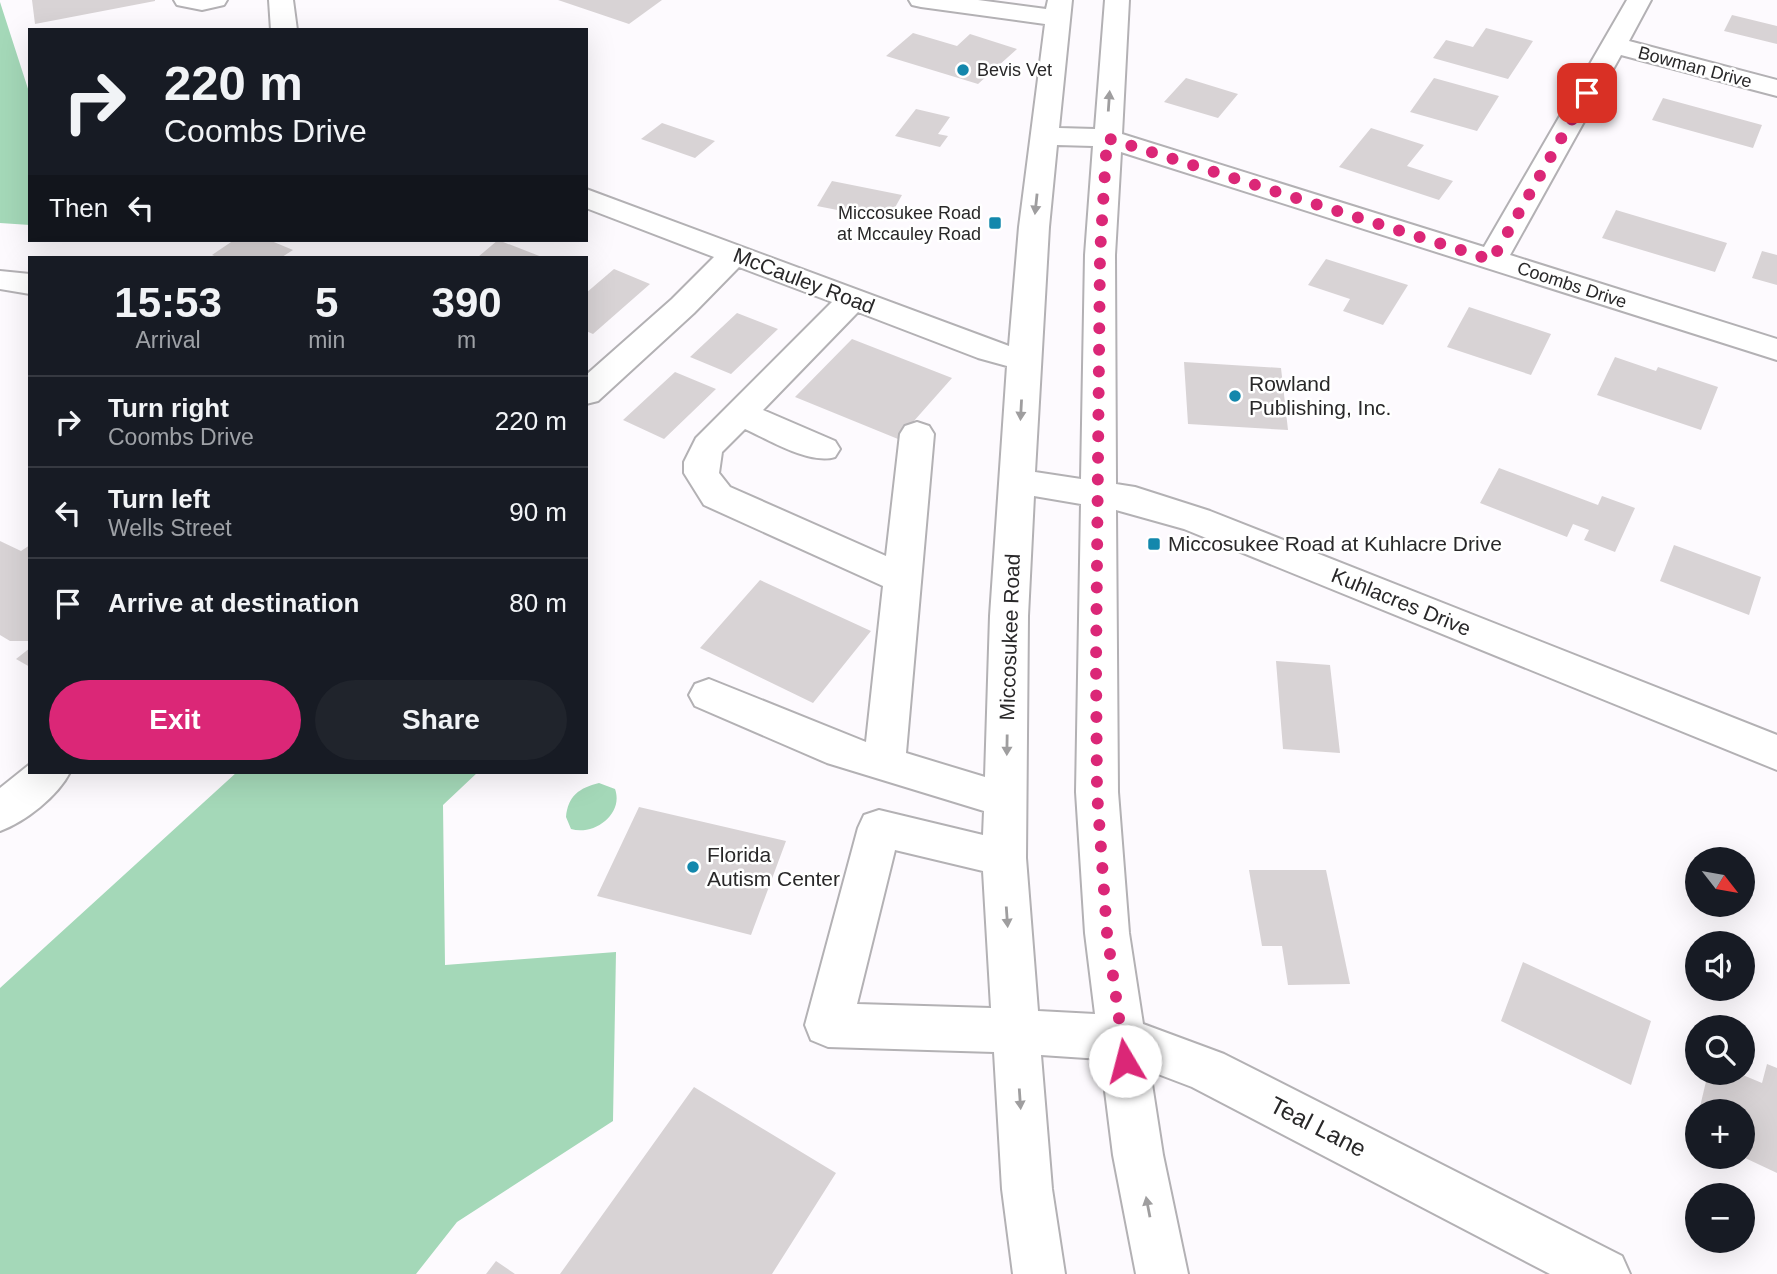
<!DOCTYPE html>
<meta charset="utf-8">
<style>
:root{--surface:#171b24;--page:#20242c;--text:#f1f3f6;--muted:#9ea1a6;--line:#363941;--accent:#db2777}
body{margin:0;font-family:Helvetica,sans-serif;background:var(--page);color:var(--text);height:100vh;display:flex;flex-direction:column;font-size:26px;white-space:nowrap}
*{box-sizing:border-box;margin:0}
p{font-size:23px;color:var(--muted)}
.icon{flex:none;width:38px;height:38px;fill:none;stroke:currentColor;stroke-width:2;stroke-linecap:round;stroke-linejoin:round}
.map{position:relative;flex:1;overflow:hidden}
.details{position:absolute;left:28px;top:256px;width:560px;height:518px;display:flex;flex-direction:column;background:var(--surface);border-radius:0px;box-shadow:0 7px 28px #0002}
.details>*{flex:none}
.hud{position:absolute;left:28px;top:28px;width:560px;height:214px;border-radius:0px;box-shadow:0 7px 28px #0002;background:#171b24;color:var(--text);overflow:hidden}
.needle{width:46px;rotate:121deg}
.controls{position:absolute;left:1685px;top:847px;display:grid;gap:14px}
.controls a{display:grid;place-items:center;width:70px;height:70px;border-radius:50%;background:var(--surface);box-shadow:0 7px 28px #0002;font-size:35px}
.pin{position:absolute;display:grid;place-items:center;width:60px;height:60px;color:#fff;margin:-30px;border-radius:14px;box-shadow:0 4px 10px #0006}
.me{position:absolute;width:77px;margin:-38px;rotate:352deg;stroke-linejoin:round;filter:drop-shadow(0 0 5px #0008)}
.turn{display:flex;align-items:center;gap:24px;height:147px;padding:0 21px;font-size:32px}
.turn .icon{width:91px;height:91px;stroke-width:2.5}
.turn b{display:block;font-size:49px;line-height:60px}
.then{display:flex;align-items:center;height:66px;padding:0 21px;background:#0003;gap:14px;font-size:26px}
.eta{display:flex;justify-content:space-evenly;align-items:center;height:119px;text-align:center}
.eta b{font-size:42px;font-weight:700;line-height:49px}
.primary-button{display:flex;gap:14px;margin-top:auto;padding:14px 21px}
.primary-button a{flex:1;height:80px;border-radius:42px;background:var(--accent);color:#fff;font-size:28px;font-weight:700;line-height:80px;text-align:center}
.primary-button a+a{background:var(--page);color:var(--text)}
ul{padding:0;list-style:none}
li{display:flex;align-items:center;gap:21px;height:91px;padding:0 21px;border-top:2px solid var(--line)}
li div{flex:1}
li b{display:block;font-size:26px}
li em{font-style:normal}
.map>svg:first-child{display:block}
.green{fill:#a4d8b8}
.building{fill:#d8d3d5}
.lines{fill:none;stroke-linecap:round;stroke-linejoin:round}
.minor-casing{stroke:#b3b1b4;stroke-width:4}
.minor{fill:#fff;fill-rule:evenodd}
.oneway{fill:#9f9e9f}
.route{stroke:#db2777;stroke-width:12;stroke-dasharray:0 21.6}
.poi-dot{fill:#1387ac;stroke:#fff;stroke-width:2.5}
.labels{text-anchor:middle;stroke-width:5;stroke-linejoin:round;paint-order:stroke}
.far-street-label{font-size:18px;fill:#292829;stroke:#fff}
.far-poi-label{font-size:18px;fill:#292829;stroke:#fff;text-anchor:start}
.street-label{font-size:21px;fill:#292829;stroke:#fff}
.poi-label{font-size:21px;fill:#292829;stroke:#fff;text-anchor:start}
.near-street-label{font-size:24px;fill:#292829;stroke:#fff}
</style>
<div class="map">
<svg width="1777" height="1274" viewBox="0 0 1777 1274">
<rect width="100%" height="100%" fill="#fdfafe"/>
<path class="green" d="M 0,2 L 30,95 L 30,225 L 0,223 Z
M 237,772 L 478,772 L 443,805 L 445,965 L 616,952 L 613,1121 L 457,1222 L 416,1274 L 0,1274 L 0,988 Z
M 599,783 L 615,789 C 624,814 594,836 571,829 L 566,817 C 568,796 579,788 599,783 Z"/>
<path class="building" d="M 32,0 L 155,0 L 155,1 L 35,24 Z
M 558,0 L 662,0 L 629,24 Z
M 1732,15 L 1777,26 L 1777,44 L 1724,31 Z
M 1486,28 L 1533,41 L 1508,79 L 1433,58 L 1446,40 L 1473,47 Z
M 913,33 L 957,46 L 970,34 L 1017,49 L 978,84 L 886,56 Z
M 1186,78 L 1238,94 L 1218,118 L 1164,102 Z
M 1434,78 L 1499,96 L 1477,131 L 1410,112 Z
M 1663,98 L 1762,125 L 1753,148 L 1652,120 Z
M 916,109 L 950,117 L 938,134 L 948,136 L 940,147 L 895,136 Z
M 662,123 L 715,141 L 695,158 L 641,139 Z
M 1371,128 L 1424,145 L 1407,166 L 1453,181 L 1439,200 L 1339,167 Z
M 832,181 L 902,195 L 888,220 L 817,206 Z
M 1616,210 L 1727,243 L 1715,272 L 1602,238 Z
M 234,240 L 269,240 L 293,250 L 282,257 L 217,257 L 212,255 Z
M 498,240 L 542,257 L 478,257 Z
M 1762,251 L 1777,255 L 1777,285 L 1752,278 Z
M 1326,259 L 1408,285 L 1383,325 L 1343,311 L 1350,299 L 1308,285 Z
M 614,269 L 650,284 L 593,334 L 586,331 L 586,293 Z
M 1469,307 L 1551,334 L 1531,375 L 1447,347 Z
M 737,313 L 778,329 L 731,374 L 690,357 Z
M 852,339 L 952,378 L 898,439 L 795,397 Z
M 1615,357 L 1656,371 L 1658,367 L 1718,387 L 1701,430 L 1597,395 Z
M 1184,362 L 1281,368 L 1288,430 L 1188,424 Z
M 675,372 L 716,389 L 664,439 L 623,420 Z
M 1499,468 L 1598,505 L 1602,496 L 1635,508 L 1615,552 L 1584,540 L 1589,530 L 1573,524 L 1567,537 L 1480,503 Z
M 0,541 L 21,551 L 30,545 L 30,641 L 10,641 L 0,635 Z
M 1674,545 L 1761,577 L 1749,615 L 1660,581 Z
M 760,580 L 871,631 L 813,703 L 700,648 Z
M 30,648 L 30,667 L 16,659 Z
M 1276,661 L 1330,665 L 1340,753 L 1283,749 Z
M 639,807 L 786,841 L 751,935 L 597,896 Z
M 1249,870 L 1326,870 L 1350,984 L 1288,985 L 1282,946 L 1262,946 Z
M 1523,962 L 1651,1021 L 1631,1085 L 1501,1021 Z
M 1767,1064 L 1777,1068 L 1777,1173 L 1743,1157 L 1743,1111 L 1699,1111 L 1708,1073 L 1738,1073 L 1762,1083 Z
M 694,1087 L 836,1173 L 772,1274 L 560,1274 Z
M 496,1261 L 515,1274 L 486,1274 Z"/>
<g class="lines">
<defs>
<path id="minor" d="M 174,0 L 227,0 L 224,5 L 202,10 L 177,5 Z
M 269,0 L 293,0 L 297,30 L 271,30 Z
M 909,0 L 978,0 L 1046,9 L 1048,0 L 1072,0 L 1059,128 L 1095,129 L 1105,0 L 1129,0 L 1122,134 L 1484,247 L 1627,0 L 1651,0 L 1629,41 L 1777,80 L 1777,96 L 1621,55 L 1510,255 L 1777,339 L 1777,360 L 1121,152 L 1115,255 L 1116,484 L 1135,487 L 1210,511 L 1777,735 L 1777,770 L 1184,529 L 1116,510 L 1118,792 L 1129,933 L 1143,1024 L 1224,1054 L 1622,1256 L 1630,1274 L 1550,1274 L 1192,1087 L 1150,1071 L 1163,1155 L 1188,1274 L 1136,1274 L 1113,1155 L 1101,1059 L 1041,1055 L 1052,1189 L 1065,1274 L 1013,1274 L 1002,1189 L 994,1052 L 828,1047 L 811,1040 L 805,1025 L 858,828 L 864,815 L 879,810 L 983,835 L 984,811 L 827,763 L 695,706 L 689,695 L 695,684 L 709,679 L 866,742 L 883,586 L 704,505 L 684,473 L 684,462 L 696,438 L 832,302 L 739,267 L 694,313 L 598,401 L 586,404 L 586,375 L 672,299 L 714,257 L 586,208 L 586,189 L 1009,346 L 1019,227 L 1045,24 L 921,7 L 912,5 ZM 1057,145 L 1093,146 L 1085,255 L 1081,479 L 1035,472 L 1049,227 ZM 858,312 L 978,358 L 1007,366 L 990,616 L 985,777 L 906,753 L 934,434 L 929,426 L 917,422 L 905,426 L 900,434 L 886,556 L 730,487 L 719,473 L 722,452 L 745,429 C 769,440 810,465 835,457 L 840,449 L 835,441 L 763,410 ZM 1034,496 L 1081,504 L 1076,792 L 1085,933 L 1095,1014 L 1038,1011 L 1026,858 L 1028,616 ZM 895,850 L 983,871 L 991,1008 L 857,1004 Z
M 0,271 L 30,274 L 30,294 L 0,289 Z
M 30,764 L 30,772 L 70,772 C 58,796 25,822 0,831 L 0,788 Z"/>
</defs>
<use href="#minor" class="minor-casing"/>
<use href="#minor" class="minor"/>
</g>
<defs><path id="oneway-solid" d="M-6-.8H1V-3.2L6.5 0L1 3.2V.8H-6Z" transform="scale(1.75)"/></defs>
<g class="oneway">
<use href="#oneway-solid" transform="translate(1109 101) rotate(-86)"/>
<use href="#oneway-solid" transform="translate(1036 204) rotate(96)"/>
<use href="#oneway-solid" transform="translate(1021 410) rotate(93)"/>
<use href="#oneway-solid" transform="translate(1007 745) rotate(91)"/>
<use href="#oneway-solid" transform="translate(1007 917) rotate(86)"/>
<use href="#oneway-solid" transform="translate(1020 1099) rotate(86)"/>
<use href="#oneway-solid" transform="translate(1148 1207) rotate(-101)"/>
</g>
<g class="lines">
<path class="route" d="M 1125,1061 L 1107,933 L 1097,792 L 1096,665 L 1100,254 L 1107,138 L 1492,260 L 1587,93"/>
</g>
<g class="poi-dot">
<circle cx="963" cy="70" r="7"/>
<rect x="988" y="216" width="14" height="14" rx="3.5"/>
<circle cx="1235" cy="396" r="7"/>
<rect x="1147" y="537" width="14" height="14" rx="3.5"/>
<circle cx="693" cy="867" r="7"/>
</g>
<g class="labels">
<g class="far-street-label">
<text transform="translate(1695 67) rotate(15)" y="6">Bowman Drive</text>
<text transform="translate(1572 285) rotate(18)" y="6">Coombs Drive</text>
</g>
<g class="far-poi-label">
<text x="977" y="76">Bevis Vet</text>
<text x="981" y="219" text-anchor="end">Miccosukee Road<tspan x="981" dy="21">at Mccauley Road</tspan></text>
</g>
<g class="street-label">
<text transform="translate(804 281) rotate(21)" y="7">McCauley Road</text>
<text transform="translate(1401 602) rotate(22)" y="7">Kuhlacres Drive</text>
<text transform="translate(1010 637) rotate(-88)" y="7">Miccosukee Road</text>
</g>
<g class="poi-label">
<text x="1249" y="391">Rowland<tspan x="1249" dy="24">Publishing, Inc.</tspan></text>
<text x="1168" y="551">Miccosukee Road at Kuhlacre Drive</text>
<text x="707" y="862">Florida<tspan x="707" dy="24">Autism Center</tspan></text>
</g>
<g class="near-street-label">
<text transform="translate(1318 1127) rotate(27)" y="8">Teal Lane</text>
</g>
</g>
</svg>
<div class="controls">
<a><svg class="needle" viewBox="-14 -14 28 28"><path d="M0-13l5 13h-10z" fill="#e53935"/><path d="M0 13l5-13h-10z" fill="#9ea1a6"/></svg></a>
<a><svg class="icon" aria-label="sound" viewBox="0 0 24 24"><path d="M4 9h4l5-4v14l-5-4H4zM17 9q2 3 0 6"/></svg></a>
<a><svg class="icon" aria-label="search" viewBox="0 0 24 24"><circle cx="10" cy="10" r="6"/><path d="M15 15l6 6"/></svg></a>
<a>+</a>
<a>−</a>
</div>
<div class="pin" style="left:1587px;top:93px;background:#d93025"><svg class="icon" aria-label="arrive" viewBox="0 0 24 24"><path d="M6 21V4h12l-3 4 3 4H6"/></svg></div>
<svg class="me" style="left:1125px;top:1061px" viewBox="-20 -20 40 40"><circle r="19" fill="#fff"/><path d="M0-13L10 11 0 6-10 11z" fill="#db2777"/></svg>
<div class="hud">
<div class="turn"><svg class="icon" aria-label="right" viewBox="0 0 24 24"><path d="M7 20v-9h11M14 6l5 5-5 5"/></svg><div><b>220 m</b>Coombs Drive</div></div>
<div class="then">Then<svg class="icon" aria-label="left" viewBox="0 0 24 24"><path d="M17 20v-9H6M10 6l-5 5 5 5"/></svg></div>
</div>
<section class="details">
<div class="eta">
<div><b>15:53</b><p>Arrival</p></div>
<div><b>5</b><p>min</p></div>
<div><b>390</b><p>m</p></div>
</div>
<ul>
<li><svg class="icon" aria-label="right" viewBox="0 0 24 24"><path d="M7 20v-9h11M14 6l5 5-5 5"/></svg><div><b>Turn right</b><p>Coombs Drive</p></div><em>220 m</em></li>
<li><svg class="icon" aria-label="left" viewBox="0 0 24 24"><path d="M17 20v-9H6M10 6l-5 5 5 5"/></svg><div><b>Turn left</b><p>Wells Street</p></div><em>90 m</em></li>
<li><svg class="icon" aria-label="arrive" viewBox="0 0 24 24"><path d="M6 21V4h12l-3 4 3 4H6"/></svg><div><b>Arrive at destination</b></div><em>80 m</em></li>
</ul>
<div class="primary-button"><a>Exit</a><a>Share</a></div>
</section>
</div>
